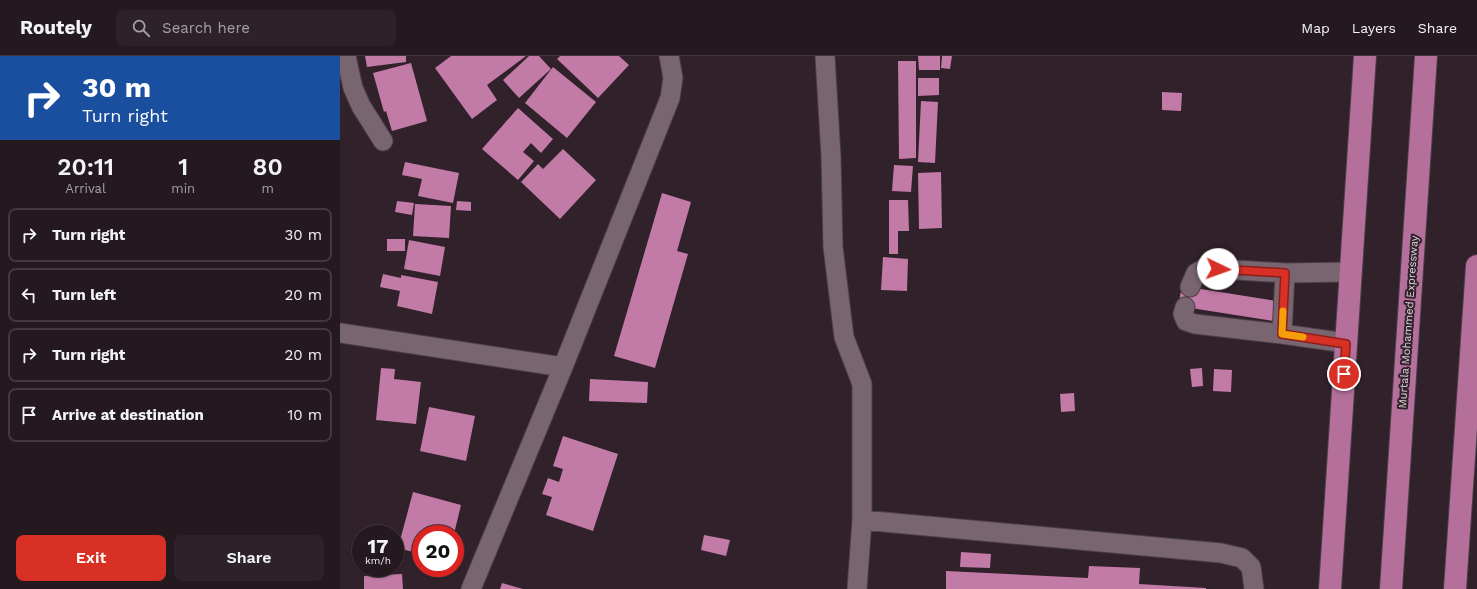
<!DOCTYPE html>
<style>
:root{--surface:#251920;--page:#2d2229;--text:#f1f3f6;--muted:#a3a0a5;--line:#42383e;--accent:#d93025}
body{margin:0;font-family:"Work Sans",sans-serif;background:var(--page);color:var(--text);height:100vh;display:flex;flex-direction:column;font-size:15px;white-space:nowrap}
*{box-sizing:border-box;margin:0}
p{font-size:13px;color:var(--muted)}
.icon{flex:none;width:22px;height:22px;fill:none;stroke:currentColor;stroke-width:2;stroke-linecap:round;stroke-linejoin:round}
.map{position:relative;flex:1;overflow:hidden}
.side{display:flex;flex-direction:column;background:var(--surface);width:340px}
.side>*{flex:none}
.hud{background:#1a4fa0;color:#fff;overflow:hidden}
.speed{position:absolute;left:12px;top:469px;display:flex;gap:8px;font-size:20px;font-weight:700;text-align:center}
.speed>*{display:grid;place-content:center;width:52px;height:52px;border-radius:50%;background:var(--surface);box-shadow:0 1px 3px #0004,0 0 0 1px var(--line);line-height:1}
.speed small{font-size:10px;font-weight:400}
.speed .limit{border:6px solid #d22;background:#fff;color:#111}
.pin{position:absolute;display:grid;place-items:center;width:34px;height:34px;color:#fff;margin:-17px;border:2px solid #fff;border-radius:50%;box-shadow:0 1px 4px #0007}
.me{position:absolute;width:44px;margin:-22px;rotate:93deg;stroke-linejoin:round;filter:drop-shadow(0 0 3px #0008)}
.turn{display:flex;align-items:center;gap:14px;height:84px;padding:0 16px;font-size:18px}
.turn .icon{width:52px;height:52px;stroke-width:2.5}
.turn b{display:block;font-size:28px;line-height:34px}
.eta{display:flex;justify-content:space-evenly;align-items:center;height:68px;text-align:center}
.eta b{font-size:24px;font-weight:600;line-height:28px}
.primary-button{display:flex;gap:8px;margin-top:auto;padding:8px 16px}
.primary-button a{flex:1;height:46px;border-radius:8px;background:var(--accent);color:#fff;font-size:16px;font-weight:600;line-height:46px;text-align:center}
.primary-button a+a{background:var(--page);color:var(--text)}
ul{padding:0;list-style:none}
li{display:flex;align-items:center;gap:12px;height:54px;margin:0 8px 6px;padding:0 8px;border:2px solid var(--line);border-radius:8px}
li div{flex:1}
li b{display:block;font-size:15px}
li em{font-style:normal}
header{display:flex;align-items:center;gap:24px;box-sizing:border-box;height:56px;padding:0 20px;background:var(--surface);border-bottom:1px solid var(--line)}
header strong{font-size:19px}
nav{display:flex;gap:22px;margin-inline-start:auto;font-size:14px}
.search{width:280px;height:36px;background:var(--page);display:flex;align-items:center;gap:10px;box-sizing:border-box;padding:0 14px;border-radius:8px;color:var(--muted);font-size:15px}
main{display:flex;flex:1;min-height:0}
.map>svg:first-child{display:block}
.building{fill:#c27aa6}
.lines{fill:none;stroke-linecap:round;stroke-linejoin:round}
.minor-casing{stroke:#4c3f47;stroke-width:21}
.highway-casing{stroke:#4c3f47;stroke-width:24}
.minor{stroke:#796570;stroke-width:19}
.highway{stroke:#b4709a;stroke-width:22}
.route-casing{stroke:#8d1f18;stroke-width:10}
.route{stroke:#d93025;stroke-width:7}
.slow{stroke:#f59e0b;stroke-width:7}
.labels{text-anchor:middle;stroke-width:4;stroke-linejoin:round;paint-order:stroke}
.street-label{font-size:11px;fill:#dfd4da;stroke:#31212a}
</style>
<header>
<strong>Routely</strong>
<div class="search"><svg class="icon" aria-label="search" viewBox="0 0 24 24"><circle cx="10" cy="10" r="6"/><path d="M15 15l6 6"/></svg>Search here</div>
<nav><a>Map</a><a>Layers</a><a>Share</a></nav>
</header>
<main>
<section class="side">
<div class="hud">
<div class="turn"><svg class="icon" aria-label="right" viewBox="0 0 24 24"><path d="M7 20v-9h11M14 6l5 5-5 5"/></svg><div><b>30 m</b>Turn right</div></div>
</div>
<div class="eta">
<div><b>20:11</b><p>Arrival</p></div>
<div><b>1</b><p>min</p></div>
<div><b>80</b><p>m</p></div>
</div>
<ul>
<li><svg class="icon" aria-label="right" viewBox="0 0 24 24"><path d="M7 20v-9h11M14 6l5 5-5 5"/></svg><div><b>Turn right</b></div><em>30 m</em></li>
<li><svg class="icon" aria-label="left" viewBox="0 0 24 24"><path d="M17 20v-9H6M10 6l-5 5 5 5"/></svg><div><b>Turn left</b></div><em>20 m</em></li>
<li><svg class="icon" aria-label="right" viewBox="0 0 24 24"><path d="M7 20v-9h11M14 6l5 5-5 5"/></svg><div><b>Turn right</b></div><em>20 m</em></li>
<li><svg class="icon" aria-label="arrive" viewBox="0 0 24 24"><path d="M6 21V4h12l-3 4 3 4H6"/></svg><div><b>Arrive at destination</b></div><em>10 m</em></li>
</ul>
<div class="primary-button"><a>Exit</a><a>Share</a></div>
</section>
<div class="map">
<svg width="1137" height="533" viewBox="0 0 1137 533">
<rect width="100%" height="100%" fill="#31212a"/>
<path class="building" d="M 25,0 L 66,0 L 66,6 L 27,11 Z
M 111,0 L 186,0 L 147,29 L 157,44 L 132,63 L 95,12 Z
M 189,0 L 199,0 L 211,13 L 179,42 L 163,24 Z
M 220,0 L 279,0 L 289,9 L 258,42 L 217,3 Z
M 578,0 L 600,0 L 600,14 L 579,14 Z
M 602,0 L 612,0 L 610,13 L 601,12 Z
M 558,5 L 576,5 L 576,102 L 559,103 Z
M 71,7 L 87,65 L 52,75 L 46,55 L 44,56 L 33,17 Z
M 213,11 L 256,46 L 227,82 L 185,47 Z
M 578,22 L 599,22 L 599,39 L 578,40 Z
M 822,36 L 842,37 L 841,55 L 822,54 Z
M 581,45 L 598,46 L 595,107 L 578,106 Z
M 178,52 L 213,83 L 201,97 L 191,87 L 183,96 L 194,105 L 178,124 L 142,93 Z
M 223,93 L 256,124 L 220,163 L 181,126 L 198,108 L 203,113 Z
M 65,106 L 119,117 L 113,147 L 78,140 L 82,123 L 62,119 Z
M 554,109 L 573,110 L 571,136 L 552,135 Z
M 601,116 L 602,172 L 579,173 L 578,117 Z
M 322,137 L 351,146 L 337,195 L 348,198 L 315,312 L 274,300 Z
M 549,144 L 568,144 L 569,175 L 558,175 L 558,198 L 549,198 Z
M 57,145 L 74,147 L 72,159 L 55,156 Z
M 117,145 L 131,146 L 131,155 L 116,154 Z
M 75,148 L 111,150 L 109,182 L 73,180 Z
M 47,183 L 65,183 L 65,195 L 47,195 Z
M 69,184 L 105,191 L 100,220 L 64,213 Z
M 543,201 L 568,203 L 567,235 L 541,234 Z
M 43,218 L 61,222 L 61,219 L 98,226 L 92,258 L 57,250 L 60,235 L 40,231 Z
M 842,230 L 936,245 L 933,265 L 838,250 Z
M 41,312 L 55,313 L 54,323 L 81,326 L 76,368 L 36,364 Z
M 862,312 L 863,330 L 852,331 L 850,313 Z
M 874,313 L 892,314 L 891,336 L 873,335 Z
M 250,323 L 308,326 L 307,347 L 249,345 Z
M 734,337 L 735,355 L 721,356 L 720,338 Z
M 89,351 L 135,360 L 126,405 L 80,395 Z
M 223,380 L 278,398 L 253,475 L 206,459 L 212,441 L 202,438 L 208,422 L 219,426 L 223,413 L 213,410 Z
M 73,436 L 121,449 L 114,478 L 81,478 L 81,498 L 58,492 Z
M 364,479 L 390,484 L 386,500 L 361,494 Z
M 621,496 L 651,498 L 650,512 L 620,511 Z
M 749,510 L 800,512 L 799,528 L 866,532 L 866,533 L 606,533 L 606,515 L 748,522 Z
M 62,518 L 63,533 L 24,533 L 24,520 Z
M 162,527 L 183,533 L 160,533 Z"/>
<g class="lines">
<defs>
<path id="minor" d="M 6,0 L 13,32 L 21,50 L 43,85
M 485,0 L 491,100 L 493,191 L 504,281 L 522,328 L 522,464 L 517,533
M 850,231 L 856,217 L 865,212 L 945,217
M 845,251 L 843,258 L 846,265 L 855,268 L 942,278
M 0,277 L 223,311
M 1006,287 L 942,278 L 945,217 L 1011,216
M 522,464 L 881,497 L 902,502 L 911,511 L 914,533
M 131,533 L 223,311 L 330,42 L 333,22 L 329,0"/>
<path id="highway" d="M 990,533 L 1025,0
M 1051,533 L 1086,0
M 1115,533 L 1137,210"/>
</defs>
<use href="#minor" class="minor-casing"/>
<use href="#highway" class="highway-casing"/>
<use href="#minor" class="minor"/>
<use href="#highway" class="highway"/>
</g>
<g class="lines">
<defs>
<path id="route" d="M 878,213 L 945,217 L 942,278 L 1006,288 L 1004,318"/>
</defs>
<use href="#route" class="route-casing"/>
<use href="#route" class="route"/>
<path class="slow" d="M 943,255 L 942,278 L 963,281"/>
</g>
<g class="labels">
<g class="street-label">
<text transform="translate(1068 266) rotate(-86)" y="4">Murtala Mohammed Expressway</text>
</g>
</g>
</svg>
<div class="speed"><div>17<small>km/h</small></div><div class="limit">20</div></div>
<div class="pin" style="left:1004px;top:318px;background:#d93025"><svg class="icon" aria-label="arrive" viewBox="0 0 24 24"><path d="M6 21V4h12l-3 4 3 4H6"/></svg></div>
<svg class="me" style="left:878px;top:213px" viewBox="-20 -20 40 40"><circle r="19" fill="#fff"/><path d="M0-13L10 11 0 6-10 11z" fill="#d93025"/></svg>
</div>
</main>
